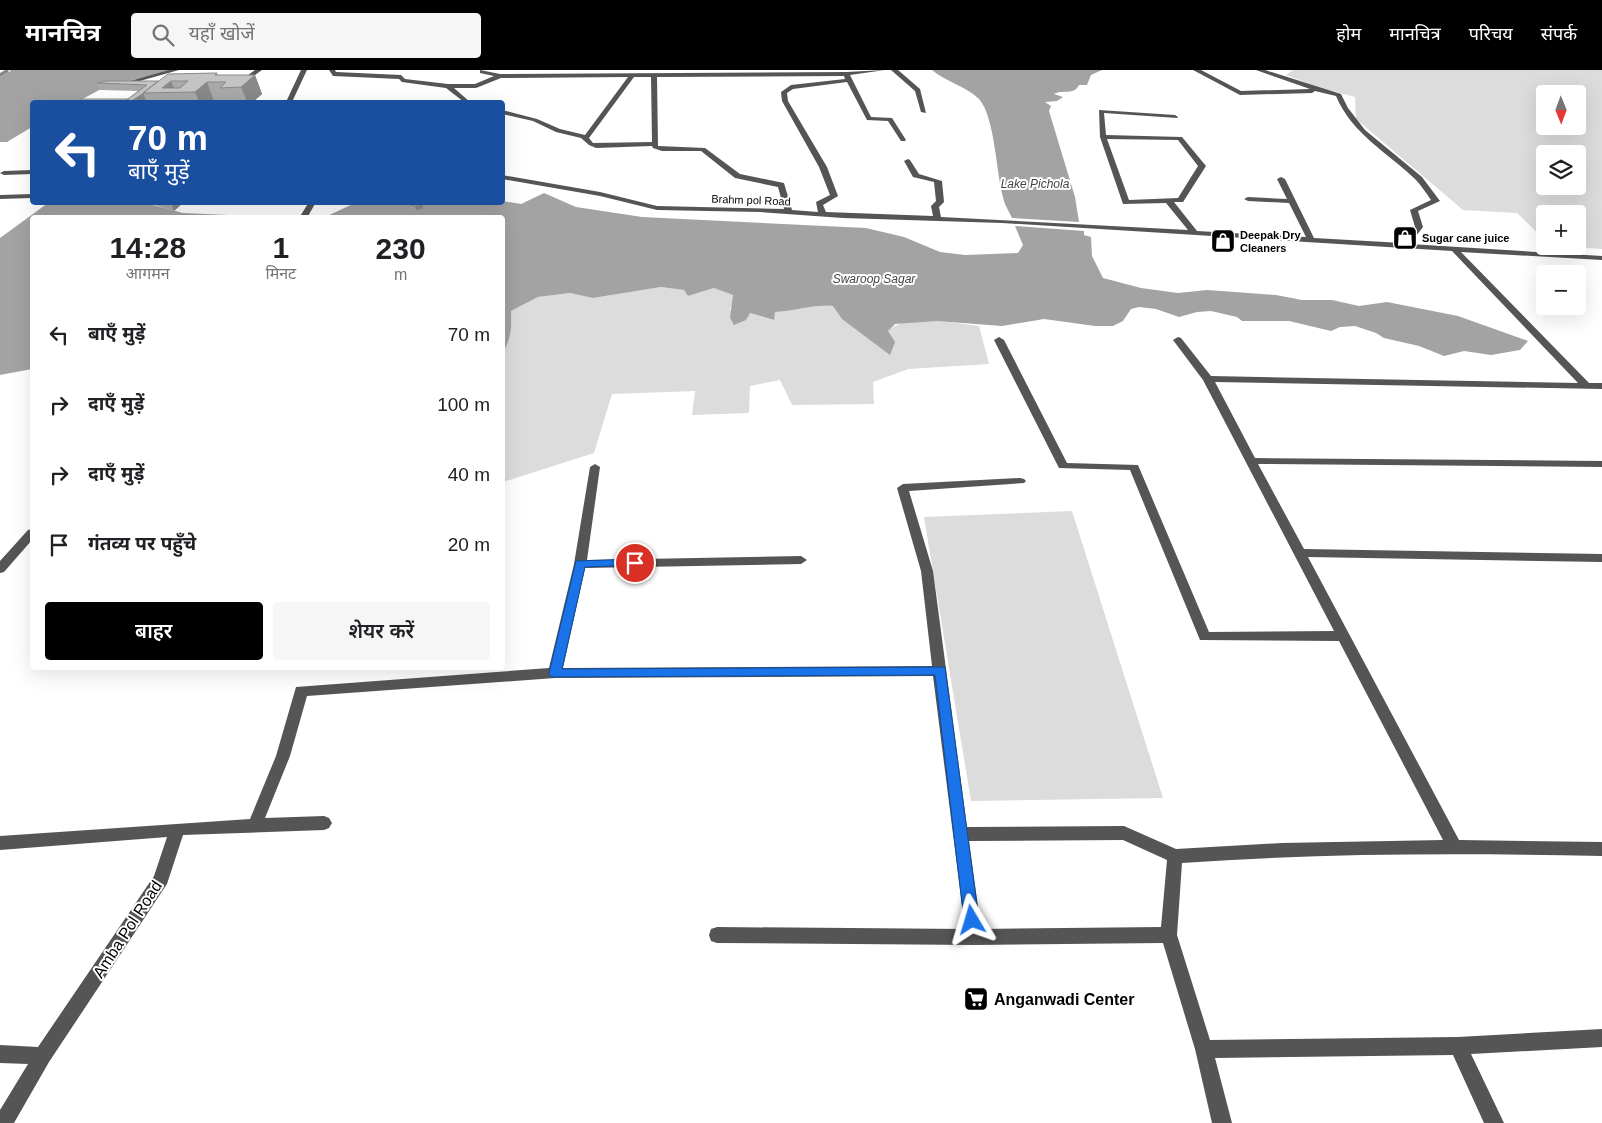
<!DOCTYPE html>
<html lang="hi">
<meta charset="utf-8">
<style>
:root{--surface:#fff;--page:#f6f6f6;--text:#202124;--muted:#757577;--accent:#000}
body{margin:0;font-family:Helvetica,"Noto Sans Devanagari",sans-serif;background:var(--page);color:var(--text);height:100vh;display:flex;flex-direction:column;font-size:19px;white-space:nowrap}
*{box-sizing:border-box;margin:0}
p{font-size:16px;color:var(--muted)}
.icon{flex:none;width:28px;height:28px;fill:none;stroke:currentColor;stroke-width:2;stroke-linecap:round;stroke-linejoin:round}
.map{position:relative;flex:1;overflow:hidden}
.drawer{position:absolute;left:30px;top:145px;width:475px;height:455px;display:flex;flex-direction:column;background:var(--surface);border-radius:5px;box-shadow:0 5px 20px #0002}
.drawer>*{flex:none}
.guide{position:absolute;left:30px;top:30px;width:475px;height:105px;border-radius:5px;box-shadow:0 5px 20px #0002;background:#1a4fa0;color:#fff;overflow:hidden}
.needle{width:32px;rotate:179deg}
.tools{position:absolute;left:1536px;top:15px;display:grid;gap:10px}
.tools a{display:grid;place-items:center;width:50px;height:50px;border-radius:5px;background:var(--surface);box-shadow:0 5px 20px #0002;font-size:25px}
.pin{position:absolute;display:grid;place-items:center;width:42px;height:42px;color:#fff;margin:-21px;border:2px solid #fff;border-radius:50%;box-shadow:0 1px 5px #0007}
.me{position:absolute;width:55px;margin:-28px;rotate:353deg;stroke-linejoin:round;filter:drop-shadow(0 0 4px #0008)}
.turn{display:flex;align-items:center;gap:18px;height:105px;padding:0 15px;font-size:22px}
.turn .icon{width:65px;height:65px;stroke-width:2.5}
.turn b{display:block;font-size:35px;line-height:42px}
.eta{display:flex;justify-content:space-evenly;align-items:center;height:85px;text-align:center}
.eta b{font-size:30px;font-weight:600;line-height:35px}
.action{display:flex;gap:10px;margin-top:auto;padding:10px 15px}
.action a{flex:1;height:58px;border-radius:5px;background:var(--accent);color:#fff;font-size:20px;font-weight:600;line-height:58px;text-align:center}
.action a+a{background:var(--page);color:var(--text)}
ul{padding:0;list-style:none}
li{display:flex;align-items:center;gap:15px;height:70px;padding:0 15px}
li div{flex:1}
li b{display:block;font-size:19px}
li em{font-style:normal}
header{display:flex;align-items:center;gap:30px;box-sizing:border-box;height:70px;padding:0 25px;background:var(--accent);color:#fff}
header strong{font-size:24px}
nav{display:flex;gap:28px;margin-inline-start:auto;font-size:18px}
.search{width:350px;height:45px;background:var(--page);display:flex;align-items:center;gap:12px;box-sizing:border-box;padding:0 18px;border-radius:5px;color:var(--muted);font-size:19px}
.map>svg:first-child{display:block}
.green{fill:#dcdcdc;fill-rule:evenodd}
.water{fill:#a3a3a3}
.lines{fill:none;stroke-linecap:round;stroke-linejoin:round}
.minor{fill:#555;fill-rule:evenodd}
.wall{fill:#a9a9a9}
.shaded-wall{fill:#898989}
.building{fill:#c4c4c4;stroke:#898989;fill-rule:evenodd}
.route{fill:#1a73e8;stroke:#114b97}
.labels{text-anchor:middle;stroke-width:4;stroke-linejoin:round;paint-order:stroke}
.far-street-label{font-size:11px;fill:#000;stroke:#fff}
.far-poi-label{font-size:11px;font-weight:bold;fill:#000;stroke:#fff;text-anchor:start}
.far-water-label{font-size:12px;font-style:italic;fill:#444;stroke:#fff}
.near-street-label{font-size:16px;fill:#000;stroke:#fff}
.near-poi-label{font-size:16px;font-weight:bold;fill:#000;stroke:#fff;text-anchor:start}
</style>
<header>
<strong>मानचित्र</strong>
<div class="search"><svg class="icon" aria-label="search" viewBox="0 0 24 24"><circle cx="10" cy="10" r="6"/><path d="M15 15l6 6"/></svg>यहाँ खोजें</div>
<nav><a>होम</a><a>मानचित्र</a><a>परिचय</a><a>संपर्क</a></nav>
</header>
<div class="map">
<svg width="1602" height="1053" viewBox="0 0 1602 1053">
<rect width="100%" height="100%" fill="#fff"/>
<path class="green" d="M 1293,0 L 1602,0 L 1602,179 L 1554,176 L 1578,176 L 1578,144 L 1545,144 L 1545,170 L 1517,143 L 1463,140 L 1356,49 L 1355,27 L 1321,18 L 1286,5 ZM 1545,24 L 1578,24 L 1578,56 L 1545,56 ZM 1545,84 L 1578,84 L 1578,116 L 1545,116 Z
M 661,217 L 685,220 L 688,226 L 714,218 L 733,225 L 733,232 L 730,240 L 750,243 L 773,250 L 775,242 C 795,241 814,234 834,236 L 842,249 L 888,261 C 905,243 955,253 979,256 L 989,294 L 908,299 L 873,312 L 874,334 L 792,335 L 780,310 L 750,316 L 749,343 L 692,345 L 695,321 L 612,324 L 594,383 L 503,412 L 503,283 C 511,269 512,257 511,241 L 538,227 L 570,223 L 593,228 Z
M 1072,441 L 1163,728 L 971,731 L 924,447 Z"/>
<path class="water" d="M 9,0 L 172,0 L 125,12 L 107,11 L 103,13 L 103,18 L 77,32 L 32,32 L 32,57 L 7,72 L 0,72 L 0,7 L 11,1 Z
M 932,0 L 1102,0 L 1091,5 L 1087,15 L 1079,15 C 1074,26 1062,19 1054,24 L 1063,27 L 1057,31 L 1045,32 L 1051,36 L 1049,41 L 1075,127 L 1079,152 L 1012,148 C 1009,141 1004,134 1003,127 C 996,102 995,47 979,29 C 966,16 946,12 932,0 Z
M 544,123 L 576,137 L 642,147 L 866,158 L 904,167 L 940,182 L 965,185 L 1018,183 L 1023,175 L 1015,156 L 1084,161 L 1084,165 L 1091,167 L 1092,186 L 1103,208 L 1141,218 L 1178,223 L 1207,220 L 1276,225 L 1302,230 L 1332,230 L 1359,236 L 1387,232 L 1458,246 L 1528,271 L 1520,280 L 1491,285 L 1464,281 L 1444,286 L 1419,276 L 1384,268 L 1376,263 L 1355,256 L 1340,257 L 1331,261 L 1289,251 L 1242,251 L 1237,247 L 1211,241 L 1197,242 L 1179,247 L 1156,239 L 1139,237 L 1131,239 L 1123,251 L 1113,256 L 1095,256 L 1044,249 L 1002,256 L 937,251 L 895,254 L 888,261 L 895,272 L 890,285 L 842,249 L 833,236 C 814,234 795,241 775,242 L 774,250 L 750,243 L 746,250 L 734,255 L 730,248 L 733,225 L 714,218 L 688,226 L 684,220 L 661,217 L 593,228 L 570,223 L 538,227 L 511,241 C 512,257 511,269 503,283 L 502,148 L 323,148 L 355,133 L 403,134 L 502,132 L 503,131 L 521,134 Z
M 48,133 L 145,133 L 183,143 L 251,146 L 256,147 L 32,148 L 32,299 L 0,305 L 0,168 Z"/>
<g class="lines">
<path class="minor" d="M 169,0 L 179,0 L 122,16 L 119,14 Z
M 255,0 L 262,0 L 240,16 L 236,16 L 236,14 Z
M 301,0 L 307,0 L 292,32 L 286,32 Z
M 329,0 L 335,0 L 336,2 L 401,5 L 405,9 L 448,14 L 475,14 L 494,6 L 480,3 L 480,0 L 500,4 L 846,2 L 885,0 L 850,5 L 871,47 L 892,48 L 906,70 L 905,71 L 901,71 L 888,51 L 867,50 L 847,12 L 793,19 L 787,23 L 788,31 L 827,97 L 838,126 L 823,135 L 826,142 L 933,146 L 931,136 L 936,131 L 934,112 L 913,107 L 904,91 L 908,89 L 910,90 L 919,104 L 942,111 L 944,132 L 939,137 L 941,147 L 1188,160 L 1166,133 L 1123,134 L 1100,67 L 1099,40 L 1175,45 L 1178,47 L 1177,48 L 1104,43 L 1106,65 L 1182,67 L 1206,96 L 1183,132 L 1174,132 L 1197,161 L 1306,167 L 1289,133 L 1248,131 L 1244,129 L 1248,127 L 1287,129 L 1277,109 L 1281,107 L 1285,109 L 1314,168 L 1402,173 L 1415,157 L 1410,140 L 1431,130 C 1426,123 1421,115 1415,109 C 1387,82 1352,64 1336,26 L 1315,21 L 1312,23 L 1240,25 L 1193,0 L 1201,0 L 1241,21 L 1310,19 L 1256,0 L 1265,0 L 1341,24 L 1348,38 L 1365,60 L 1422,107 L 1440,131 L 1418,141 L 1423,157 L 1410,174 L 1602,186 L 1602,190 L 1461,182 L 1589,313 L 1602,313 L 1602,319 L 1215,312 L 1255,388 L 1602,391 L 1602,397 L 1258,394 L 1304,479 L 1602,484 L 1602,492 L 1308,487 L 1459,770 L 1602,772 L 1602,786 C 1462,783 1322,783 1182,793 L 1177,865 L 1210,970 L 1458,967 L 1602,959 L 1602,977 L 1471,984 L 1504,1053 L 1484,1053 L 1453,985 L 1215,988 L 1232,1053 L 1212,1053 L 1195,979 L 1163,873 L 974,875 L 717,873 L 711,871 L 709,865 L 711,859 L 717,857 L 965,859 L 933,606 L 555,608 L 307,626 L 290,686 L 265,748 L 324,746 L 329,748 L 332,753 L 329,758 L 324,760 L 183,765 L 167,814 L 49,992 L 14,1053 L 0,1053 L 0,1040 L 28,994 L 0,993 L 0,975 L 38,977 L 154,806 L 167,767 L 0,780 L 0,766 L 250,749 L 276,686 L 296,617 L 549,598 L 574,494 L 590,397 L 595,394 L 600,397 L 587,490 L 801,486 L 807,490 L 801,494 L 585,498 L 563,598 L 932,596 L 921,501 L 897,418 L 903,414 L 1020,408 L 1024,409 L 1026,411 L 1024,413 L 909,421 L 933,501 L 967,757 L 1124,756 L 1176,779 L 1282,773 L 1443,770 L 1339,571 L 1200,570 L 1130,400 L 1059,398 L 994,270 L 999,267 L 1004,270 L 1067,393 L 1138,395 L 1209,562 L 1334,561 L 1203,310 L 1173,270 L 1178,267 L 1181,268 L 1211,306 L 1578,313 L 1452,181 L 1002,153 L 843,148 L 760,142 L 657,140 L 600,126 L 502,109 L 502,105 L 600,122 L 657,136 L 784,139 L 778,117 L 735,108 L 701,81 L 662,81 L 653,78 L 652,76 L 596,78 L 589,75 L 581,68 L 556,62 L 533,51 L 502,44 L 502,40 L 537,49 L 560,59 L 585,65 L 628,7 L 501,8 L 476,18 L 454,18 L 470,32 L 464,32 L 446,18 L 402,12 L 399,9 L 333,6 ZM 844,6 L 845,9 L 791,15 L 781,22 L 782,31 L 819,97 L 830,125 L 816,132 L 818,142 L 792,140 L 784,113 L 740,104 L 705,78 L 658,76 L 657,7 ZM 634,7 L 651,7 L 652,72 L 593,73 L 589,68 ZM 1107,69 L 1178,70 L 1198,96 L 1178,128 L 1129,130 ZM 1123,770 L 1167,790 L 1161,857 L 981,859 L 969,771 Z
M 891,0 L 898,0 L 920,19 L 926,43 L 921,42 L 915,21 Z
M 32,100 L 32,104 L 4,105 L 0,103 L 4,101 Z
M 32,124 L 32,128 L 0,129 L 0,125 Z
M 309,132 L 316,132 L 307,148 L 299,148 Z
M 32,459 L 32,470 L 4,502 L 0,503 L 0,491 L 28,460 Z"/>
</g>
<path class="wall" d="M 217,3 L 218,5 L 255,5 L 262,24 L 253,32 L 226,32 L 225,31 L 214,31 L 213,32 L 147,32 L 146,30 L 143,32 L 77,32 L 128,29 L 138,21 L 100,20 L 97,13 L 158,11 Z
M 56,132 L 67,132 L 66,133 L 56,134 Z
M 145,132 L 184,132 L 174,141 Z
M 422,132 L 423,136 L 422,139 L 416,140 L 412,139 L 411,135 Z"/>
<path class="shaded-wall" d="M 5,0 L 8,0 L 9,2 L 0,7 L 0,3 Z
M 255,5 L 262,24 L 253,32 L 247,32 L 241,17 Z
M 171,11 L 176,22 L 157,23 Z
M 207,12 L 214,31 L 213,32 L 199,32 L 195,22 Z
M 143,23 L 146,30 L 143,32 L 123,32 L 128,29 Z
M 171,132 L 184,132 L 174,141 Z
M 422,132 L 423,136 L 422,139 L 416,140 L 415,136 Z"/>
<path class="building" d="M 217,3 L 215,5 L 255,5 L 241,17 L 220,18 L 226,12 L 207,12 L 195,22 L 143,23 L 168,4 ZM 171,11 L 188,11 L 180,18 L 162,18 Z
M 107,11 L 158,11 L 143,23 L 144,23 L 130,32 L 128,29 L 147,15 L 97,13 Z
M 81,29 L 128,29 L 123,32 L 77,32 Z
M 412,132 L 422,132 L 421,135 L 415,136 L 411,135 Z"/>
<path class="route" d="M 635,489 L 639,490 L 641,493 L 639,495 L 585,497 L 562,599 L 945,597 L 979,850 L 977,855 L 972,857 L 966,855 L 964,850 L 935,605 L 551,607 L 549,603 L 576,491 Z"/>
<defs>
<symbol id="shop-square" viewBox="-11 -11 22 22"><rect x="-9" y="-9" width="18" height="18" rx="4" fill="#000" stroke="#fff"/><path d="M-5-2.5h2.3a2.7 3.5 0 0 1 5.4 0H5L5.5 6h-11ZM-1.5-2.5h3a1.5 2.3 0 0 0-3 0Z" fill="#fff"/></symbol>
<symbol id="supermarket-square" viewBox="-11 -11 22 22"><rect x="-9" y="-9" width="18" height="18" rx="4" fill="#000" stroke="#fff"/><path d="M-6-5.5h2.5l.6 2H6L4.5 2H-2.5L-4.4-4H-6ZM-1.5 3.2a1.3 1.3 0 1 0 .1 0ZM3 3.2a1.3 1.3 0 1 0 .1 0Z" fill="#fff"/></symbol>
</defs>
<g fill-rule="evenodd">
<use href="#shop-square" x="1391" y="154" width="28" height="28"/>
<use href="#shop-square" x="1209" y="157" width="28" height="28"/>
<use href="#supermarket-square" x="962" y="915" width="28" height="28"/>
</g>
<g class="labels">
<g class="far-street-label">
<text transform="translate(751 130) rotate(2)" y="4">Brahm pol Road</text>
</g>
<g class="far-poi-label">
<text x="1240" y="169">Deepak Dry<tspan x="1240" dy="13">Cleaners</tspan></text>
<text x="1422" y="172">Sugar cane juice</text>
</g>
<g class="far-water-label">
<text x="1035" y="118">Lake Pichola</text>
<text x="874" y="213">Swaroop Sagar</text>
</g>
<g class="near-street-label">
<text transform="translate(127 859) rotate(-57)" y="6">Amba Pol Road</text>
</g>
<g class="near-poi-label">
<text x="994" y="935">Anganwadi Center</text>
</g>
</g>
</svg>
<div class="tools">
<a><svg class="needle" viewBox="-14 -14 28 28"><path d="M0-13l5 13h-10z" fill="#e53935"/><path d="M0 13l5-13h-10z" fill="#757577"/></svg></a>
<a><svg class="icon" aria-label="layers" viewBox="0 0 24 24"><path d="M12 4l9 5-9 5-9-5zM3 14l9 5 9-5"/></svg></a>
<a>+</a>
<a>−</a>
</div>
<div class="pin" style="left:635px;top:493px;background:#d93025"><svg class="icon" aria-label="arrive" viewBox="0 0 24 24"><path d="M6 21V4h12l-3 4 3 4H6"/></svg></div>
<svg class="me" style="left:972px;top:850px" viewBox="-20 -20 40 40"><path d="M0-17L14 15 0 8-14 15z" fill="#1a73e8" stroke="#fff" stroke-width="4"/></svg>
<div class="guide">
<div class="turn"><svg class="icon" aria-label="left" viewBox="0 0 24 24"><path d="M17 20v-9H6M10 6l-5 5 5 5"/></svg><div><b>70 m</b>बाएँ मुड़ें</div></div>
</div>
<section class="drawer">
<div class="eta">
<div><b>14:28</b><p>आगमन</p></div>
<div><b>1</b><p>मिनट</p></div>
<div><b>230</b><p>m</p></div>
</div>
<ul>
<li><svg class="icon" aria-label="left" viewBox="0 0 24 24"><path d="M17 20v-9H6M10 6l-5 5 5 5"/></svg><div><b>बाएँ मुड़ें</b></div><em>70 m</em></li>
<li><svg class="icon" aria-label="right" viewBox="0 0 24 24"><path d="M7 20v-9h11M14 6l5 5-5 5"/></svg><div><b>दाएँ मुड़ें</b></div><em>100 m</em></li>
<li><svg class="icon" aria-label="right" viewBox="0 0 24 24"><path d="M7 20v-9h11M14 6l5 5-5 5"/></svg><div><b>दाएँ मुड़ें</b></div><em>40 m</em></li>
<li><svg class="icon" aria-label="arrive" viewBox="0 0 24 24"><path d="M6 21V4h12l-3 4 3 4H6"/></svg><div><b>गंतव्य पर पहुँचे</b></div><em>20 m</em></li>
</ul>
<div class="action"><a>बाहर</a><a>शेयर करें</a></div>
</section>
</div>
